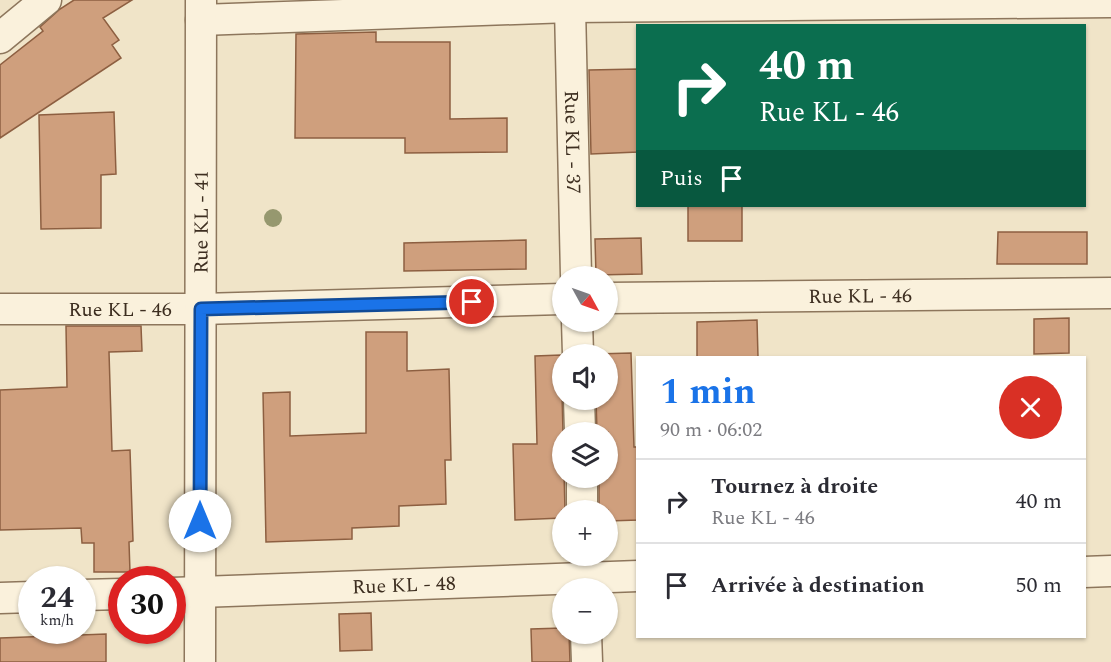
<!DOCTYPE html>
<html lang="fr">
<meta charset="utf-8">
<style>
:root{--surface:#fff;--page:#f7f7f7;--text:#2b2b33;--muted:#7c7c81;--line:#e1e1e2;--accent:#1a73e8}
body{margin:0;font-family:Spectral,serif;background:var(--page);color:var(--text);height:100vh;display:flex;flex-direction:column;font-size:22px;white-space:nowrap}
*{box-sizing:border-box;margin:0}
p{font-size:20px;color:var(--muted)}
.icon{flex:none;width:33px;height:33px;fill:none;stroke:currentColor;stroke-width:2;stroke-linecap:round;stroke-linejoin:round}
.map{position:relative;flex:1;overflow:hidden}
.panel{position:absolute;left:636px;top:356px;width:450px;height:282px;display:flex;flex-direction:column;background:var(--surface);border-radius:0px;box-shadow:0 2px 4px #0004}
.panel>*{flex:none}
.banner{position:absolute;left:636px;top:24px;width:450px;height:183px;border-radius:0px;box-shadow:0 2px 4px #0004;background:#0b6e4f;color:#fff;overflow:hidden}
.needle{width:39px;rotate:130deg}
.fabs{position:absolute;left:552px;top:266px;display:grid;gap:12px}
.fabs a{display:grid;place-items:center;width:66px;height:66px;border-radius:50%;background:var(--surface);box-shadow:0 2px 4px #0004;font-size:30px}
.speed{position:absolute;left:18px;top:566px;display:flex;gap:12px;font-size:30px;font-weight:700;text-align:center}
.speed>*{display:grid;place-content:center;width:78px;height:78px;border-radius:50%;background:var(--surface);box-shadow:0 2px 4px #0004;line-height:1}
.speed small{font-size:15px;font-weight:400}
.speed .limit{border:9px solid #d22;background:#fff;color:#111}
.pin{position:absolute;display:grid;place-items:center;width:51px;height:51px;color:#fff;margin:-26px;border:3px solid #fff;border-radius:50%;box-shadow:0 2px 6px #0007}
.me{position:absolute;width:66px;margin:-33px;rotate:0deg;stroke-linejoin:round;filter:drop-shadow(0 0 4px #0008)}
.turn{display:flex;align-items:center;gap:21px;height:126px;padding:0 24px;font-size:27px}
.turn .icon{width:78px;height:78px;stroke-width:2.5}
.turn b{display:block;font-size:42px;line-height:51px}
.then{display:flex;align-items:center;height:57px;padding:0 24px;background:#0003;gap:12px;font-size:22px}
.round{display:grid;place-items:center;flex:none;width:63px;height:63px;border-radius:32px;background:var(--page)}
.head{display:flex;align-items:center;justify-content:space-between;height:102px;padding:0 24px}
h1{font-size:36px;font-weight:700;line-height:45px;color:var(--accent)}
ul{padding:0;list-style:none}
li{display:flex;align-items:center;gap:18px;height:84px;padding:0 24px;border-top:2px solid var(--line)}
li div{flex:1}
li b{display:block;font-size:22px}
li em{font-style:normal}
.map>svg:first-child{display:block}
.building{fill:#cf9f7d;stroke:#8d5f41;stroke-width:1.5}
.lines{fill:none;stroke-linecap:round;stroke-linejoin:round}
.minor-casing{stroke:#8d765c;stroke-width:33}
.minor{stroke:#faf1dc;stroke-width:30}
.tree{fill:#96986f}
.route-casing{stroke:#114b97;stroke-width:15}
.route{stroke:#1a73e8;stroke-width:10}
.labels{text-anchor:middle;stroke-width:6;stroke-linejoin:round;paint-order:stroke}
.street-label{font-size:20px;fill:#3d2e20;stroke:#f7eed8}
</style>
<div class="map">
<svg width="1111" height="662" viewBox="0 0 1111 662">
<rect width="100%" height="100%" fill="#f0e4c8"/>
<path class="building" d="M 74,0 L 132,0 L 103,18 L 119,40 L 112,45 L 121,58 L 0,138 L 0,65 L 43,31 L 40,27 L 60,9 Z
M 376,32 L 376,42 L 450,42 L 450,119 L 507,118 L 507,152 L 405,153 L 405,138 L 295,138 L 296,34 Z
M 638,69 L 638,152 L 591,154 L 589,70 Z
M 114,112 L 116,174 L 101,175 L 101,228 L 41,229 L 39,115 Z
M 688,206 L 742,206 L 742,241 L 688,241 Z
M 998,232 L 1087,232 L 1087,264 L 997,264 Z
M 641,238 L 642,274 L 596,275 L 595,239 Z
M 526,240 L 526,269 L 404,271 L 404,243 Z
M 1069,318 L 1069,353 L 1034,354 L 1034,319 Z
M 757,320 L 758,357 L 697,357 L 697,322 Z
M 66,326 L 141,326 L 142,351 L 109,352 L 112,451 L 130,450 L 133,541 L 129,542 L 130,572 L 94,572 L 94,543 L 82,543 L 81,528 L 0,530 L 0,390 L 67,387 Z
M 366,332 L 407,332 L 407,371 L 449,369 L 451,460 L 445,460 L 446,504 L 399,506 L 399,526 L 352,528 L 352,539 L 266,542 L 263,393 L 290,392 L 290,436 L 366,433 Z
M 631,353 L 634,447 L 638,447 L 638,520 L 608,521 L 608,510 L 599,510 L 599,477 L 608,477 L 608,432 L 597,432 L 596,399 L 608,399 L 608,354 L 595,354 Z
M 561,355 L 565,510 L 562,510 L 562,518 L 515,520 L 513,444 L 537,444 L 535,356 Z
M 371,613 L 372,650 L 340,651 L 339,614 Z
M 562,628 L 562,633 L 569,633 L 570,662 L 532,662 L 531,629 Z
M 106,634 L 106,662 L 0,662 L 0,638 Z"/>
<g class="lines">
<defs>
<g id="minor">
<path id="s1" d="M 570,7 L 576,276"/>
<path d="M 201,20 L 570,7 L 1111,2"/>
<path d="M 0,38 L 46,0"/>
<path id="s2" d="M 608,298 L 1111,293"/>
<path id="s3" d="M 0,309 L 201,309 L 562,299"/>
<path d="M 577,321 L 578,354"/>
<path d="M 579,399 L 580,432"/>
<path d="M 582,477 L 582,510"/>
<path d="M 1084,572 L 1111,571"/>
<path id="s4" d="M 172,593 L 638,576"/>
<path d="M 82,595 L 122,594"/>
<path d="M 0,598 L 32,597"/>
<path d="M 586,633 L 587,662"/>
<path id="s5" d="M 200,662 L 201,0"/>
</g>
</defs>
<use href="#minor" class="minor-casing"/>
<use href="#minor" class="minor"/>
</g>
<circle class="tree" cx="273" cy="218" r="9"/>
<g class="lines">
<defs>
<path id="route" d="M 200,521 L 201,309 L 472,302"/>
</defs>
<use href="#route" class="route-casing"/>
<use href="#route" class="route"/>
</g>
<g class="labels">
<g class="street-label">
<text dy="7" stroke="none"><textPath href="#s1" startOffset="135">Rue KL - 37</textPath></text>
<text dy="7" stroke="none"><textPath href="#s5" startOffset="440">Rue KL - 41</textPath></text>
<text dy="7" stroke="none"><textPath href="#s2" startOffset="252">Rue KL - 46</textPath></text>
<text dy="7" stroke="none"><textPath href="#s3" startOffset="120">Rue KL - 46</textPath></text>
<text dy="7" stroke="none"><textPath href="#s4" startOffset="232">Rue KL - 48</textPath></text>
</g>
</g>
</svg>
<div class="fabs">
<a><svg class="needle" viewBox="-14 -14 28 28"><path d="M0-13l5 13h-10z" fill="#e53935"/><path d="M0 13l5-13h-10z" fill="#7c7c81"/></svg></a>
<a><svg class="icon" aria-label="sound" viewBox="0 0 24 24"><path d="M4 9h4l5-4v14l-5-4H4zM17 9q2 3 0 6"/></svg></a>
<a><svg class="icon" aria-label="layers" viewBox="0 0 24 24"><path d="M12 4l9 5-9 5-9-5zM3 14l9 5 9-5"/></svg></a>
<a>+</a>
<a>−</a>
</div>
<div class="speed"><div>24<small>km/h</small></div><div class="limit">30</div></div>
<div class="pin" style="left:472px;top:302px;background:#d93025"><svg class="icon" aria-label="arrive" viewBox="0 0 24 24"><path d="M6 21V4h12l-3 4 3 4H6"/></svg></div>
<svg class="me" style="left:200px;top:521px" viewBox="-20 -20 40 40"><circle r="19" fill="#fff"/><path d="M0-13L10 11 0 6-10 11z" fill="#1a73e8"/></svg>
<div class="banner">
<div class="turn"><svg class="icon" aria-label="right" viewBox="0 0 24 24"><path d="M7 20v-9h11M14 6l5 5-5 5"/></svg><div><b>40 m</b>Rue KL - 46</div></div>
<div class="then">Puis<svg class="icon" aria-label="arrive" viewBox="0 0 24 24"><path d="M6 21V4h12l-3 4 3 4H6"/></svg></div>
</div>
<section class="panel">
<div class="head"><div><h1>1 min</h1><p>90 m · 06:02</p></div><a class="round" style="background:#d93025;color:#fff"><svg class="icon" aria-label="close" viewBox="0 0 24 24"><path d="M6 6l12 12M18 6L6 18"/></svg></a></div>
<ul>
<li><svg class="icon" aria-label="right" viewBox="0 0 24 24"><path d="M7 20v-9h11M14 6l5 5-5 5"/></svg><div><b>Tournez à droite</b><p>Rue KL - 46</p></div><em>40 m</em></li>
<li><svg class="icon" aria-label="arrive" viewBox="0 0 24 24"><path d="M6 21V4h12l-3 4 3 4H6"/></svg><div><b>Arrivée à destination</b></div><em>50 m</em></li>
</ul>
</section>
</div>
